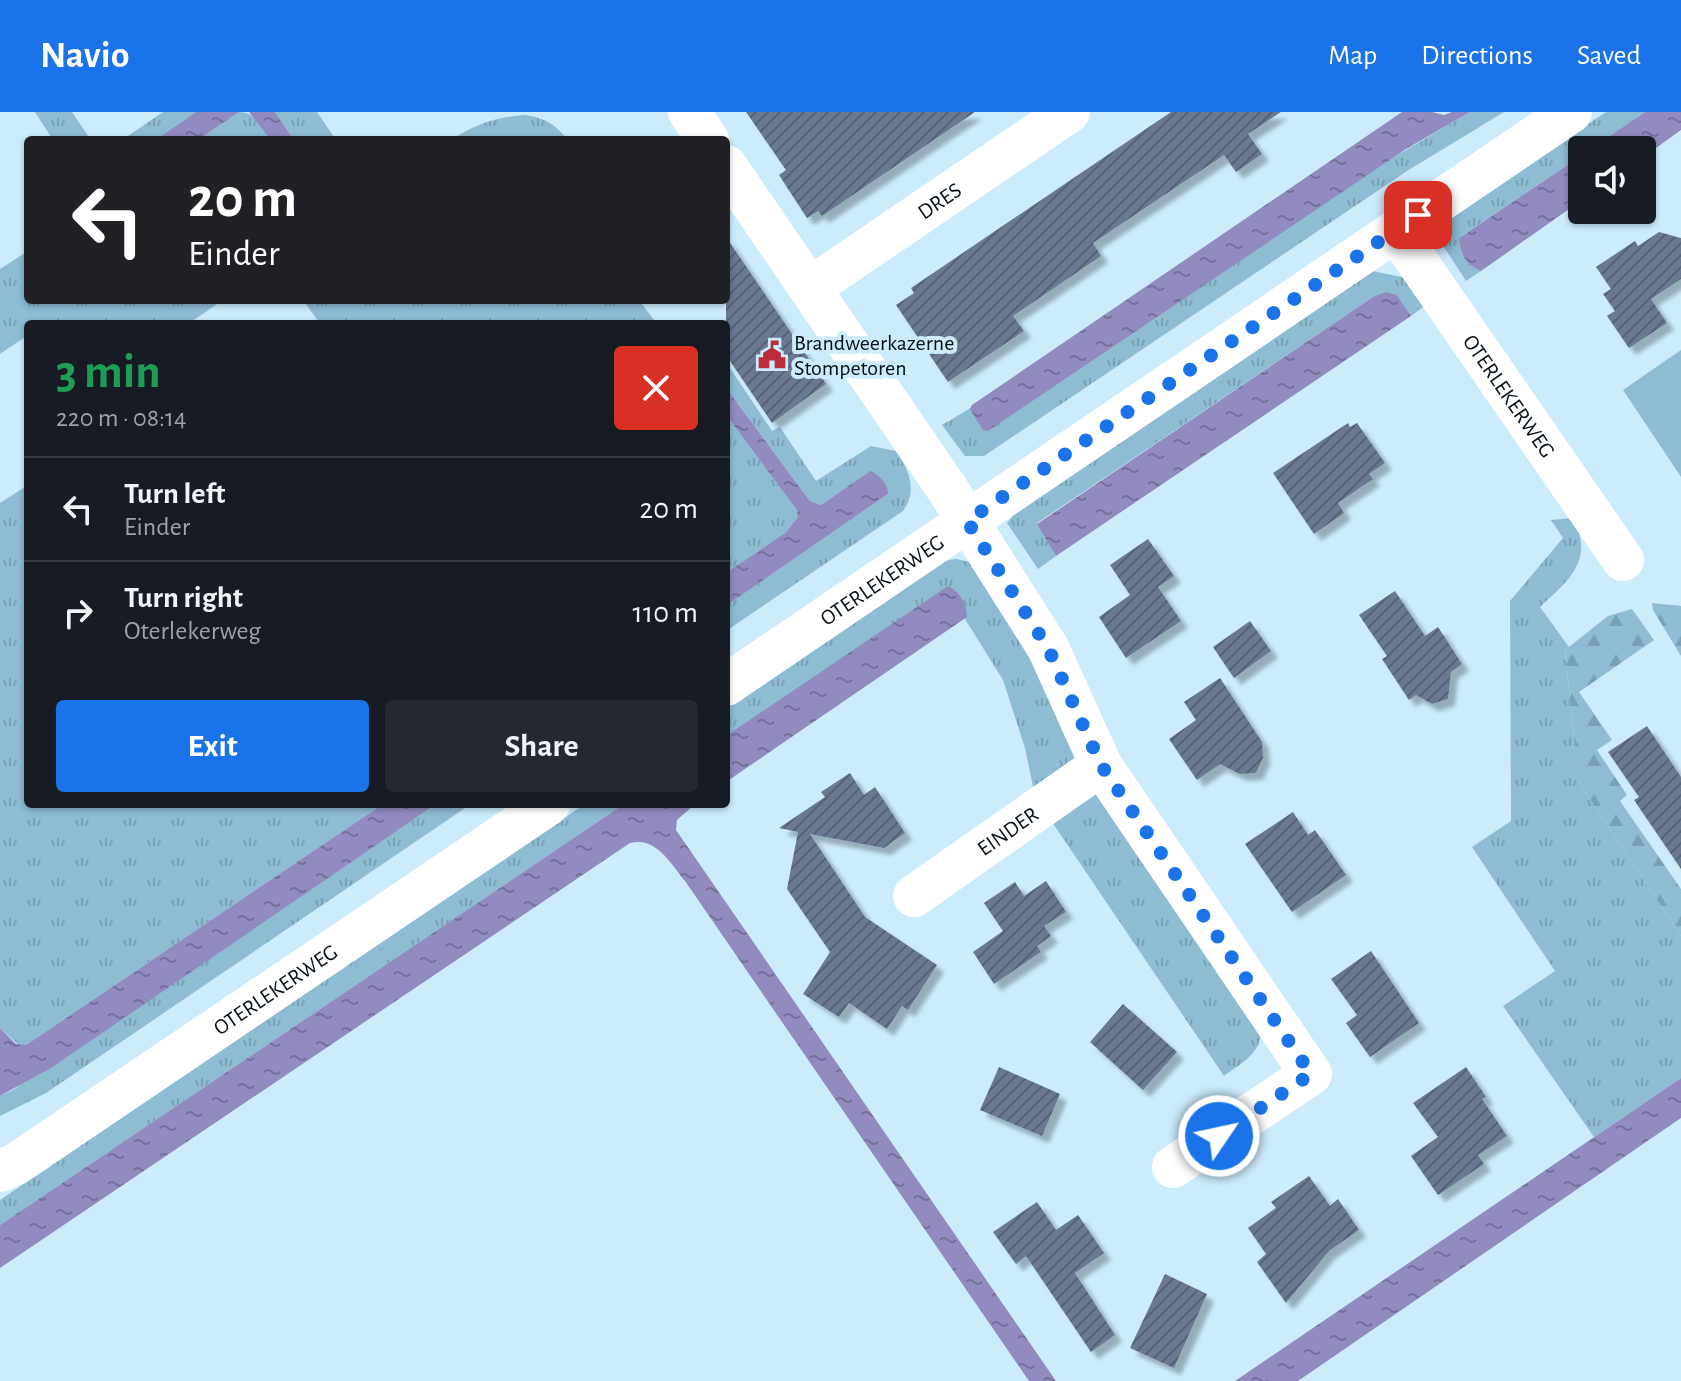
<!DOCTYPE html>
<meta charset="utf-8">
<style>
:root{--surface:#171b24;--page:#242831;--text:#f1f3f6;--muted:#9ea1a6;--line:#363941;--accent:#1a73e8}
body{margin:0;font-family:"Alegreya Sans",sans-serif;background:var(--page);color:var(--text);height:100vh;display:flex;flex-direction:column;font-size:30px;white-space:nowrap}
*{box-sizing:border-box;margin:0}
p{font-size:26px;color:var(--muted)}
.icon{flex:none;width:44px;height:44px;fill:none;stroke:currentColor;stroke-width:2;stroke-linecap:round;stroke-linejoin:round}
.map{position:relative;flex:1;overflow:hidden}
.panel{position:absolute;left:24px;top:208px;width:706px;height:488px;display:flex;flex-direction:column;background:var(--surface);border-radius:8px;box-shadow:0 2px 6px #0004}
.panel>*{flex:none}
.guide{position:absolute;left:24px;top:24px;width:706px;height:168px;border-radius:8px;box-shadow:0 2px 6px #0004;background:#202124;color:#fff;overflow:hidden}
.fabs{position:absolute;left:1568px;top:24px;display:grid;gap:16px}
.fabs a{display:grid;place-items:center;width:88px;height:88px;border-radius:8px;background:var(--surface);box-shadow:0 2px 6px #0004;font-size:40px}
.pin{position:absolute;display:grid;place-items:center;width:68px;height:68px;color:#fff;margin:-34px;border-radius:16px;box-shadow:0 4px 12px #0006}
.me{position:absolute;width:88px;margin:-44px;rotate:56deg;stroke-linejoin:round;filter:drop-shadow(0 0 6px #0008)}
.turn{display:flex;align-items:center;gap:28px;height:168px;padding:0 32px;font-size:36px}
.turn .icon{width:104px;height:104px;stroke-width:2.5}
.turn b{display:block;font-size:56px;line-height:68px}
.round{display:grid;place-items:center;flex:none;width:84px;height:84px;border-radius:8px;background:var(--page)}
.overview{display:flex;align-items:center;justify-content:space-between;height:136px;padding:0 32px}
h1{font-size:48px;font-weight:600;line-height:60px;color:#1e9e55}
.cta{display:flex;gap:16px;margin-top:auto;padding:16px 32px}
.cta a{flex:1;height:92px;border-radius:8px;background:var(--accent);color:#fff;font-size:32px;font-weight:600;line-height:92px;text-align:center}
.cta a+a{background:var(--page);color:var(--text)}
ul{padding:0;list-style:none}
li{display:flex;align-items:center;gap:24px;height:104px;padding:0 32px;border-top:2px solid var(--line)}
li div{flex:1}
li b{display:block;font-size:30px}
li em{font-style:normal}
header{display:flex;align-items:center;gap:48px;box-sizing:border-box;height:112px;padding:0 40px;background:var(--accent);color:#fff}
header strong{font-size:38px}
nav{display:flex;gap:44px;margin-inline-start:auto;font-size:28px}
.map>svg:first-child{display:block}
.grass{fill:url(#grass-tufts)}
.forest{fill:url(#forest-firs)}
.garden{fill:#8dbcd3}
.water{fill:url(#water-ripples)}
.building{fill:url(#building-hatch);filter:url(#shadow)}
.lines{fill:none;stroke-linecap:round;stroke-linejoin:round}
.minor{stroke:#fff;stroke-width:42}
.route{stroke:#1a73e8;stroke-width:14;stroke-dasharray:0 25.2}
.labels{text-anchor:middle;stroke-width:8;stroke-linejoin:round;paint-order:stroke}
.street-label{font-size:22px;fill:#061117;stroke:#ccecfc}
.poi-label{font-size:22px;fill:#061117;stroke:#ccecfc;text-anchor:start}
</style>
<header>
<strong>Navio</strong>
<nav><a>Map</a><a>Directions</a><a>Saved</a></nav>
</header>
<div class="map">
<svg width="1681" height="1269" viewBox="0 0 1681 1269">
<defs>
<pattern id="grass-tufts" width="24" height="20" patternUnits="userSpaceOnUse" patternTransform="scale(2)"><rect width="24" height="20" fill="#8dbcd3"/><path d="M3 7l-1-3M5 7V3M7 7l1-3M15 17l-1-3M17 17v-4M19 17l1-3" fill="none" stroke="#78a1b4"/></pattern>
<pattern id="forest-firs" width="22" height="20" patternUnits="userSpaceOnUse" patternTransform="scale(2)"><rect width="22" height="20" fill="#8dbcd3"/><path d="M5 1l3.5 6h-7zM16 11l3.5 6h-7z" fill="#78a1b4"/></pattern>
<pattern id="water-ripples" width="26" height="14" patternUnits="userSpaceOnUse" patternTransform="scale(2)"><rect width="26" height="14" fill="#928bc0"/><path d="M2 4q2-2 4 0t4 0M15 11q2-2 4 0t4 0" fill="none" stroke="#75709b"/></pattern>
<pattern id="building-hatch" width="6" height="6" patternUnits="userSpaceOnUse" patternTransform="scale(2)"><rect width="6" height="6" fill="#6b7991"/><path d="M-1 1l2-2M0 6l6-6M5 7l2-2" fill="none" stroke="#566275"/></pattern>
<filter id="shadow"><feDropShadow dx="7" dy="7" stdDeviation="2" flood-color="#0004"/></filter>
</defs>
<rect width="100%" height="100%" fill="#ccecfc"/>
<path class="grass" d="M 35,0 L 72,0 L 91,28 L 53,28 Z
M 163,0 L 196,0 L 155,28 L 122,28 Z
M 239,0 C 256,0 262,15 271,28 L 198,28 Z
M 275,0 L 317,0 L 336,28 L 294,28 Z
M 1470,0 L 1504,0 L 1407,59 L 984,344 L 965,344 L 942,313 Z
M 1606,0 L 1645,0 L 1589,38 L 1582,38 L 1582,43 L 1460,125 C 1462,142 1464,153 1481,159 L 1466,169 L 1438,126 L 1440,111 Z
M 525,3 C 545,6 555,12 568,28 L 451,28 C 476,12 496,5 525,3 Z
M 28,139 L 28,188 L 223,188 L 188,212 L 52,212 L 50,209 L 44,212 L 28,212 L 28,223 L 0,242 L 0,157 Z
M 1372,159 L 1407,166 L 1426,193 L 1411,204 L 1397,183 L 1373,185 L 1037,411 L 1056,444 L 1038,457 L 1007,411 L 1017,399 Z
M 303,188 L 639,188 L 657,212 L 315,212 L 318,209 Z
M 726,250 L 772,319 L 780,315 L 816,369 L 871,334 L 896,339 C 909,358 918,378 903,399 L 726,519 L 726,494 L 888,382 L 870,359 L 821,393 L 810,389 L 726,276 Z
M 726,303 L 798,399 L 798,405 L 786,420 L 726,461 Z
M 28,373 L 28,692 L 383,692 L 26,933 L 20,934 L 0,916 L 0,391 Z
M 1572,406 C 1596,446 1569,469 1540,495 L 1569,535 L 1565,539 L 1575,637 L 1575,665 L 1681,824 L 1681,966 L 1594,1025 L 1503,894 L 1555,859 L 1472,735 L 1511,709 L 1510,489 L 1563,426 L 1551,408 Z
M 956,447 L 970,450 L 1026,531 L 1065,625 L 1079,646 L 1036,689 L 1025,636 L 1003,568 L 965,507 L 967,505 L 726,624 L 726,596 L 943,449 Z
M 1094,682 L 1101,684 L 1261,919 C 1261,942 1240,952 1224,964 L 1052,710 Z
M 436,692 L 471,692 L 46,981 L 0,1004 L 0,984 L 13,978 Z
M 585,692 L 624,692 L 0,1113 L 0,1088 Z"/>
<path class="forest" d="M 1652,491 L 1681,494 L 1681,544 L 1653,498 Z
M 1632,497 L 1654,528 L 1579,580 L 1612,628 L 1597,638 L 1627,683 L 1620,689 L 1681,777 L 1681,824 L 1575,665 L 1575,637 L 1565,538 L 1608,504 Z"/>
<path class="garden" d="M 1681,238 L 1681,365 L 1623,278 Z"/>
<path class="water" d="M 196,0 L 239,0 L 198,28 L 155,28 Z
M 249,0 L 275,0 L 294,28 L 271,28 Z
M 1402,0 L 1432,0 L 1444,3 L 1452,0 L 1470,0 L 1406,37 L 988,319 L 983,318 L 970,297 L 972,293 Z
M 1645,0 L 1681,0 L 1681,18 L 1642,46 L 1642,38 L 1589,38 Z
M 1582,43 L 1582,88 L 1481,159 C 1465,153 1461,142 1459,126 Z
M 1386,180 L 1397,183 L 1411,204 L 1056,444 L 1037,412 L 1373,185 Z
M 726,276 L 810,389 L 821,393 L 870,359 C 881,364 887,371 888,382 L 726,494 L 726,461 L 786,420 L 798,405 L 797,398 L 726,303 Z
M 948,474 C 961,480 966,492 967,505 L 726,670 L 726,624 Z
M 383,692 L 436,692 L 51,956 L 0,984 L 0,916 L 16,932 L 26,933 Z
M 624,692 L 695,692 L 677,708 L 676,718 L 1056,1269 L 1029,1269 L 685,769 C 671,752 656,724 630,731 L 0,1156 L 0,1113 Z
M 1681,966 L 1681,1006 L 1298,1269 L 1235,1269 Z"/>
<path class="building" d="M 746,0 L 975,0 L 822,104 L 818,99 L 807,106 L 779,63 L 786,58 Z
M 1171,0 L 1281,0 L 1248,22 L 1262,42 L 1236,60 L 1224,43 L 1093,131 L 1101,144 L 1013,204 L 1024,219 L 948,270 L 896,193 L 914,181 L 911,176 Z
M 1659,120 L 1681,126 L 1681,167 L 1651,187 L 1667,211 L 1629,236 L 1607,204 L 1615,199 L 1603,182 L 1611,177 L 1596,155 L 1635,129 L 1638,134 Z
M 726,125 L 826,272 L 772,311 L 726,243 Z
M 1348,311 L 1350,315 L 1357,311 L 1385,351 L 1369,362 L 1373,367 L 1338,391 L 1344,401 L 1314,422 L 1273,361 Z
M 1148,427 L 1174,464 L 1158,475 L 1181,509 L 1126,546 L 1099,505 L 1130,483 L 1110,453 Z
M 1395,479 L 1425,524 L 1438,515 L 1462,552 L 1451,560 L 1448,587 L 1432,592 L 1416,583 L 1409,588 L 1382,547 L 1387,544 L 1359,503 Z
M 1250,509 L 1271,539 L 1234,566 L 1213,535 Z
M 1220,566 L 1262,630 L 1263,646 L 1256,661 L 1240,662 L 1220,652 L 1197,668 L 1169,627 L 1196,608 L 1184,590 Z
M 1647,614 L 1681,665 L 1681,757 L 1634,688 L 1639,685 L 1608,640 Z
M 850,661 L 864,683 L 875,675 L 905,721 L 884,736 L 810,722 L 865,805 L 937,853 L 908,898 L 902,894 L 887,917 L 849,891 L 839,905 L 803,882 L 830,840 L 787,777 L 798,720 L 779,716 L 825,685 L 821,680 Z
M 1293,700 L 1308,723 L 1315,718 L 1346,763 L 1292,800 L 1245,732 Z
M 1046,769 L 1066,800 L 1044,814 L 1051,824 L 1037,834 L 1041,840 L 994,872 L 973,840 L 1003,819 L 984,791 L 1015,770 L 1024,784 Z
M 1371,839 L 1419,911 L 1370,945 L 1346,911 L 1357,903 L 1331,867 Z
M 1123,892 L 1177,940 L 1143,978 L 1090,930 Z
M 999,955 L 1060,982 L 1042,1024 L 980,998 Z
M 1466,955 L 1486,985 L 1482,987 L 1507,1024 L 1478,1043 L 1484,1052 L 1438,1083 L 1411,1044 L 1438,1025 L 1413,991 Z
M 1309,1064 L 1330,1094 L 1338,1087 L 1359,1118 L 1329,1139 L 1286,1191 L 1257,1150 L 1266,1142 L 1248,1116 L 1276,1096 L 1271,1090 Z
M 1037,1090 L 1056,1118 L 1078,1103 L 1104,1141 L 1075,1161 L 1115,1223 L 1091,1240 L 1026,1144 L 1016,1152 L 993,1120 Z
M 1165,1162 L 1207,1182 L 1174,1256 L 1130,1236 Z"/>
<g class="lines">
<g class="minor">
<path d="M 689,0 L 708,28"/>
<path d="M 726,54 L 948,378 L 1048,536 L 1101,653 L 1311,962 L 1173,1055"/>
<path id="s1" d="M 1396,119 L 1623,448"/>
<path id="s2" d="M 810,176 L 1069,0"/>
<path id="s3" d="M 726,573 L 1571,0"/>
<path id="s4" d="M 914,784 L 1101,653"/>
<path id="s5" d="M 0,1059 L 16,1052 L 549,692"/>
</g>
</g>
<g class="lines">
<path class="route" d="M 1219,1024 L 1311,962 L 1101,653 L 1048,536 L 967,409 L 1418,103"/>
</g>
<defs>
<symbol id="civic-bare" viewBox="-9 -9 18 18"><path d="M-.6-6.5H3V-4.5H.6V-3L4-1V1h2V6H-6V1h2V-1L-.6-3ZM-1.2 2.5V6h2.4V2.5Z" fill="#bd2c3c" stroke="#ccecfc" stroke-width="2.5" paint-order="stroke"/></symbol>
</defs>
<g fill-rule="evenodd">
<use href="#civic-bare" x="752" y="223" width="40" height="40"/>
</g>
<g class="labels">
<g class="street-label">
<text dy="8" stroke="none"><textPath href="#s2" startOffset="156">DRES</textPath></text>
<text dy="8" stroke="none"><textPath href="#s1" startOffset="200">OTERLEKERWEG</textPath></text>
<text dy="8" stroke="none"><textPath href="#s3" startOffset="188">OTERLEKERWEG</textPath></text>
<text dy="8" stroke="none"><textPath href="#s4" startOffset="114">EINDER</textPath></text>
<text dy="8" stroke="none"><textPath href="#s5" startOffset="330">OTERLEKERWEG</textPath></text>
</g>
<g class="poi-label">
<text x="794" y="238">Brandweerkazerne<tspan x="794" dy="25">Stompetoren</tspan></text>
</g>
</g>
</svg>
<div class="fabs">
<a><svg class="icon" aria-label="sound" viewBox="0 0 24 24"><path d="M4 9h4l5-4v14l-5-4H4zM17 9q2 3 0 6"/></svg></a>
</div>
<div class="pin" style="left:1418px;top:103px;background:#d93025"><svg class="icon" aria-label="arrive" viewBox="0 0 24 24"><path d="M6 21V4h12l-3 4 3 4H6"/></svg></div>
<svg class="me" style="left:1219px;top:1024px" viewBox="-20 -20 40 40"><circle r="17" fill="#1a73e8" stroke="#fff" stroke-width="3"/><path d="M0-11L8 9 0 5-8 9z" fill="#fff"/></svg>
<div class="guide">
<div class="turn"><svg class="icon" aria-label="left" viewBox="0 0 24 24"><path d="M17 20v-9H6M10 6l-5 5 5 5"/></svg><div><b>20 m</b>Einder</div></div>
</div>
<section class="panel">
<div class="overview"><div><h1>3 min</h1><p>220 m · 08:14</p></div><a class="round" style="background:#d93025;color:#fff"><svg class="icon" aria-label="close" viewBox="0 0 24 24"><path d="M6 6l12 12M18 6L6 18"/></svg></a></div>
<ul>
<li><svg class="icon" aria-label="left" viewBox="0 0 24 24"><path d="M17 20v-9H6M10 6l-5 5 5 5"/></svg><div><b>Turn left</b><p>Einder</p></div><em>20 m</em></li>
<li><svg class="icon" aria-label="right" viewBox="0 0 24 24"><path d="M7 20v-9h11M14 6l5 5-5 5"/></svg><div><b>Turn right</b><p>Oterlekerweg</p></div><em>110 m</em></li>
</ul>
<div class="cta"><a>Exit</a><a>Share</a></div>
</section>
</div>
